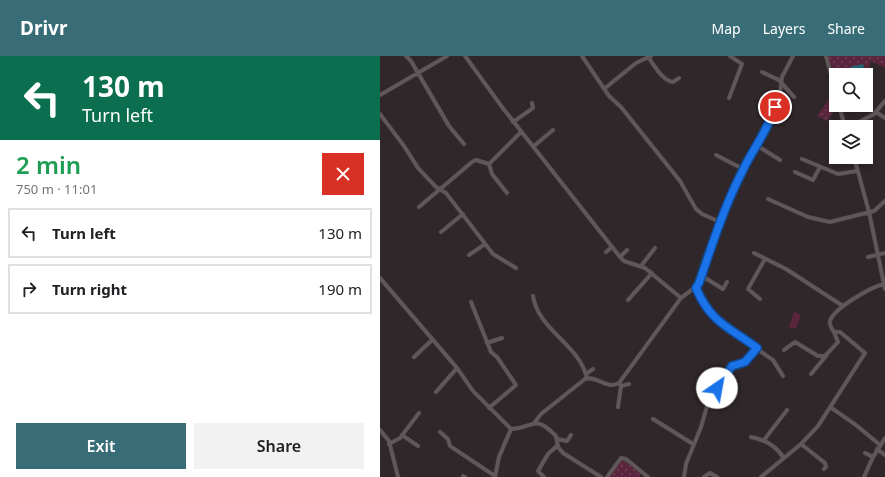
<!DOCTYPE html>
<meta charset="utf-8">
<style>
:root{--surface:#fff;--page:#f2f2f2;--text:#202124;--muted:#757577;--line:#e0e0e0;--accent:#386d78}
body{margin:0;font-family:"Noto Sans",sans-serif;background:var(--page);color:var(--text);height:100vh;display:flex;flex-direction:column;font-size:15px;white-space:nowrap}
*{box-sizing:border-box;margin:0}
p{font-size:13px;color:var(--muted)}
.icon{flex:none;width:22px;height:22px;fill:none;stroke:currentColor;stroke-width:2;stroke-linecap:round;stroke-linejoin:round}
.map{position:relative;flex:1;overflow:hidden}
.side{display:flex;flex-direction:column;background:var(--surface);width:380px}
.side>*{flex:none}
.top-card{background:#0b6e4f;color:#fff;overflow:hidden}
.controls{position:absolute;left:449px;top:12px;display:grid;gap:8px}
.controls a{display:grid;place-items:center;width:44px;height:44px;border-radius:0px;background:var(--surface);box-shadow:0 2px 6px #0003;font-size:20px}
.pin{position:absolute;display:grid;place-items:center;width:34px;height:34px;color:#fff;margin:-17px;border:2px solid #fff;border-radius:50%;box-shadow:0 1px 4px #0007}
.me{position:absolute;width:44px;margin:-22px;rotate:33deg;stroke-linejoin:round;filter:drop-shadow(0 0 3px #0008)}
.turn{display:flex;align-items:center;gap:14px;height:84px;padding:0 16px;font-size:18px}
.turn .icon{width:52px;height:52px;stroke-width:2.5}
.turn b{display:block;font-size:28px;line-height:34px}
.round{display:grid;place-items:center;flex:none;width:42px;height:42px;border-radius:0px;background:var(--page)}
.headline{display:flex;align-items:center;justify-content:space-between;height:68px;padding:0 16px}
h1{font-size:24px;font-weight:600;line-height:30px;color:#1e9e55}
.cta{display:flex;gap:8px;margin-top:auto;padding:8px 16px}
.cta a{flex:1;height:46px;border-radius:0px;background:var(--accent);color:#fff;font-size:16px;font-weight:600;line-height:46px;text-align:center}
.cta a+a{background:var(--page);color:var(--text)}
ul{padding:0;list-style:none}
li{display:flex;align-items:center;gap:12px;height:50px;margin:0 8px 6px;padding:0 8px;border:2px solid var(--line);border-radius:0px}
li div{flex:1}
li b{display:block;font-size:15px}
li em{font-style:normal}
header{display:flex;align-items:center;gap:24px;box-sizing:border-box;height:56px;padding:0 20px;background:var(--accent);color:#fff}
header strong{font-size:19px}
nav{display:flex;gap:22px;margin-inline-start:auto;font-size:14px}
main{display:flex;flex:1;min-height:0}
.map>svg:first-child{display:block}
.grass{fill:#5b263d}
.park{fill:url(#park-dots)}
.water{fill:url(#water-rules)}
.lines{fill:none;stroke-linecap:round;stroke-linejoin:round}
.minor-casing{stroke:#4b4547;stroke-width:4.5}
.minor{stroke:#61575b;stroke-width:3.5}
.route-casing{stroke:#114b97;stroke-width:10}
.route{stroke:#1a73e8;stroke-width:7}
</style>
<header>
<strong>Drivr</strong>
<nav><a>Map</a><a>Layers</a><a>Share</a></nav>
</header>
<main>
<section class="side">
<div class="top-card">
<div class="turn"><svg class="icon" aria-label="left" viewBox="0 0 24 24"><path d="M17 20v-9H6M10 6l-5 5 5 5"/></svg><div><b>130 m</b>Turn left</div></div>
</div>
<div class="headline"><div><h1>2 min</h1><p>750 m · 11:01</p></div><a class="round" style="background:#d93025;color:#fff"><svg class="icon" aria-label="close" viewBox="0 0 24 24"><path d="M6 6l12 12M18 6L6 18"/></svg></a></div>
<ul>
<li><svg class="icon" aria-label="left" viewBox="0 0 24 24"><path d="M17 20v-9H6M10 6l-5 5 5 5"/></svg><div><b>Turn left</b></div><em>130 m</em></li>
<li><svg class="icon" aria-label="right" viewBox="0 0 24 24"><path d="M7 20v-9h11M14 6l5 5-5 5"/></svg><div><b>Turn right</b></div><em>190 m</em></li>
</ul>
<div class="cta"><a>Exit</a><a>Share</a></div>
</section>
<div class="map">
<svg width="505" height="421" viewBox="0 0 505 421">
<defs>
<pattern id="park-dots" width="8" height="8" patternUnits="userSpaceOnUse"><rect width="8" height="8" fill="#5b263d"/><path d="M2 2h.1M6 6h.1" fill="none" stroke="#724558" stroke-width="1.8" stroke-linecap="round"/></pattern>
<pattern id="water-rules" width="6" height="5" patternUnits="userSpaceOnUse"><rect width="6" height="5" fill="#1f6774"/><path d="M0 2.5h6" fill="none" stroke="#3f7c87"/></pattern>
</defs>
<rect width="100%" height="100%" fill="#2f272a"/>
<path class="grass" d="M 414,256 L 421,259 L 416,273 L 409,271 Z"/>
<path class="park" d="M 448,0 L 505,0 L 505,12 L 491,5 L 486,23 L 486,19 L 456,19 L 456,29 Z
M 453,37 L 457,51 L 447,65 L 437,60 Z
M 242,403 L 260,417 L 260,421 L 229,421 Z"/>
<path class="water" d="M 483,8 L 485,17 L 472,19 L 470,11 Z"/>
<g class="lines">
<defs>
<path id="minor" d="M 26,0 L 31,5 L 69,70 L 84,88
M 85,0 L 122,51 L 240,201 L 244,205 L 265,212 L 301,242
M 202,0 L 229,40 L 241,51 L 300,125 L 316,153 L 322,158 L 340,166
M 446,0 L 456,37
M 269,2 C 274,10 283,25 293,26 L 299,22
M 382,16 L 399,24 L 414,41
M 224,33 L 256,7 L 271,0
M 0,39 L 67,0
M 349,42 L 362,8 L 350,0
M 459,49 L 465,71
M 496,56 L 505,62
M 0,58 L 24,90 L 38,112 L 56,131 L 66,137 L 113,198 L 136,212
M 133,66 L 153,52 L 152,47
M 465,70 L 479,66 L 494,58 L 505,45
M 376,89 L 400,104
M 154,90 L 173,74
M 336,99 L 363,113
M 474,101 L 489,156 L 505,233
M 422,103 L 458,118 L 477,115
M 109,108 L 112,118 L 127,137
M 415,116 L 433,124 L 440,111
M 388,143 L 428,161 L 450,166 L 494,155 L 505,145
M 39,151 L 92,106 L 96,104 L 109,108 L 141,76
M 61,176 L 83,158
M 226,196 L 232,191
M 374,197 L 406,213 L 463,250
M 89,199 L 105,188
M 240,201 L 247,194
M 488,201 L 505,197
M 261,210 L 275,192
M 322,220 L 343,233 L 347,226
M 0,222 L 77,312 L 93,335 L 131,373
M 316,232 L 324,250 L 335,264 L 393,304 L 403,320
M 153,240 C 158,274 199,288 207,322
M 380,243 L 368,233 L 385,203
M 248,244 L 272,217
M 91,246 L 111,296 L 117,301 L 136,329 L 109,352
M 107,287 L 122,282
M 404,294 L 415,286 L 438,300 L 445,300 L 458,286 L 454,276
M 34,301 L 52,284
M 206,318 L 213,313
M 431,318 L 446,300
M 241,330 L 249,328
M 56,336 L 77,312
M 238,351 L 241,330 L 239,327
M 450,351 L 476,369 L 500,389
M 273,363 L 313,388
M 155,366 L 161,358 L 205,323 C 217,319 226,334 239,327 L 301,242 L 318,229 L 357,125 L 373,93 L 389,71 L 400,36 L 402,21 L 413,0
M 131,373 C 155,372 153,357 176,380 L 178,391 L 183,397 L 221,421
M 0,374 L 9,385 L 18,421
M 60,376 L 68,383 L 70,390 L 115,420
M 22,379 L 38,390
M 371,381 C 385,384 395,389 403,401
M 177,383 L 187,385 L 191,379
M 384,384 L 407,354
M 9,388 L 20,382 L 39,357
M 421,388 L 445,407 L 446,411 L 444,413
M 497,393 L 505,399
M 485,397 L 493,401
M 83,420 L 85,421
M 115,421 L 119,401 L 131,373
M 164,421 L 158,415 L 168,398 L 178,389
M 227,421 L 241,402 L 246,403 L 268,421
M 304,421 L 306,408 L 321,371 L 330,340 L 351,312 L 356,308 L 365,306 L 377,292
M 324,421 L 330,417 L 337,421
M 381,421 L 421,388 L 438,370 L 485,297 L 460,276 L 454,276 C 452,273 449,268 450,265 C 454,252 491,231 504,228
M 484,421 L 493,401 L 505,382"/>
</defs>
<use href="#minor" class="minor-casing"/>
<use href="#minor" class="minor"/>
</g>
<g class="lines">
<defs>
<path id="route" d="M 337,332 L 352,310 L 365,306 L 377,292 C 349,271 331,267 316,232 L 319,227 C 332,189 344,151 362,116 C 373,92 387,77 395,51"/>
</defs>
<use href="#route" class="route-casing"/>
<use href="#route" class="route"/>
</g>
</svg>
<div class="controls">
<a><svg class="icon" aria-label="search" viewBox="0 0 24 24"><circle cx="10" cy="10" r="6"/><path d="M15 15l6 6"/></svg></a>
<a><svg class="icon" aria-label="layers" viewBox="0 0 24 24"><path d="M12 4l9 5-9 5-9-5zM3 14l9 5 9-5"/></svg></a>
</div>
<div class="pin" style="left:395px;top:51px;background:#d93025"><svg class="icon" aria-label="arrive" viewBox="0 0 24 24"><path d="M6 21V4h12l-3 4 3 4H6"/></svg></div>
<svg class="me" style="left:337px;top:332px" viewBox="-20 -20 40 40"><circle r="19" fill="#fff"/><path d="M0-13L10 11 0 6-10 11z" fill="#1a73e8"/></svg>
</div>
</main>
